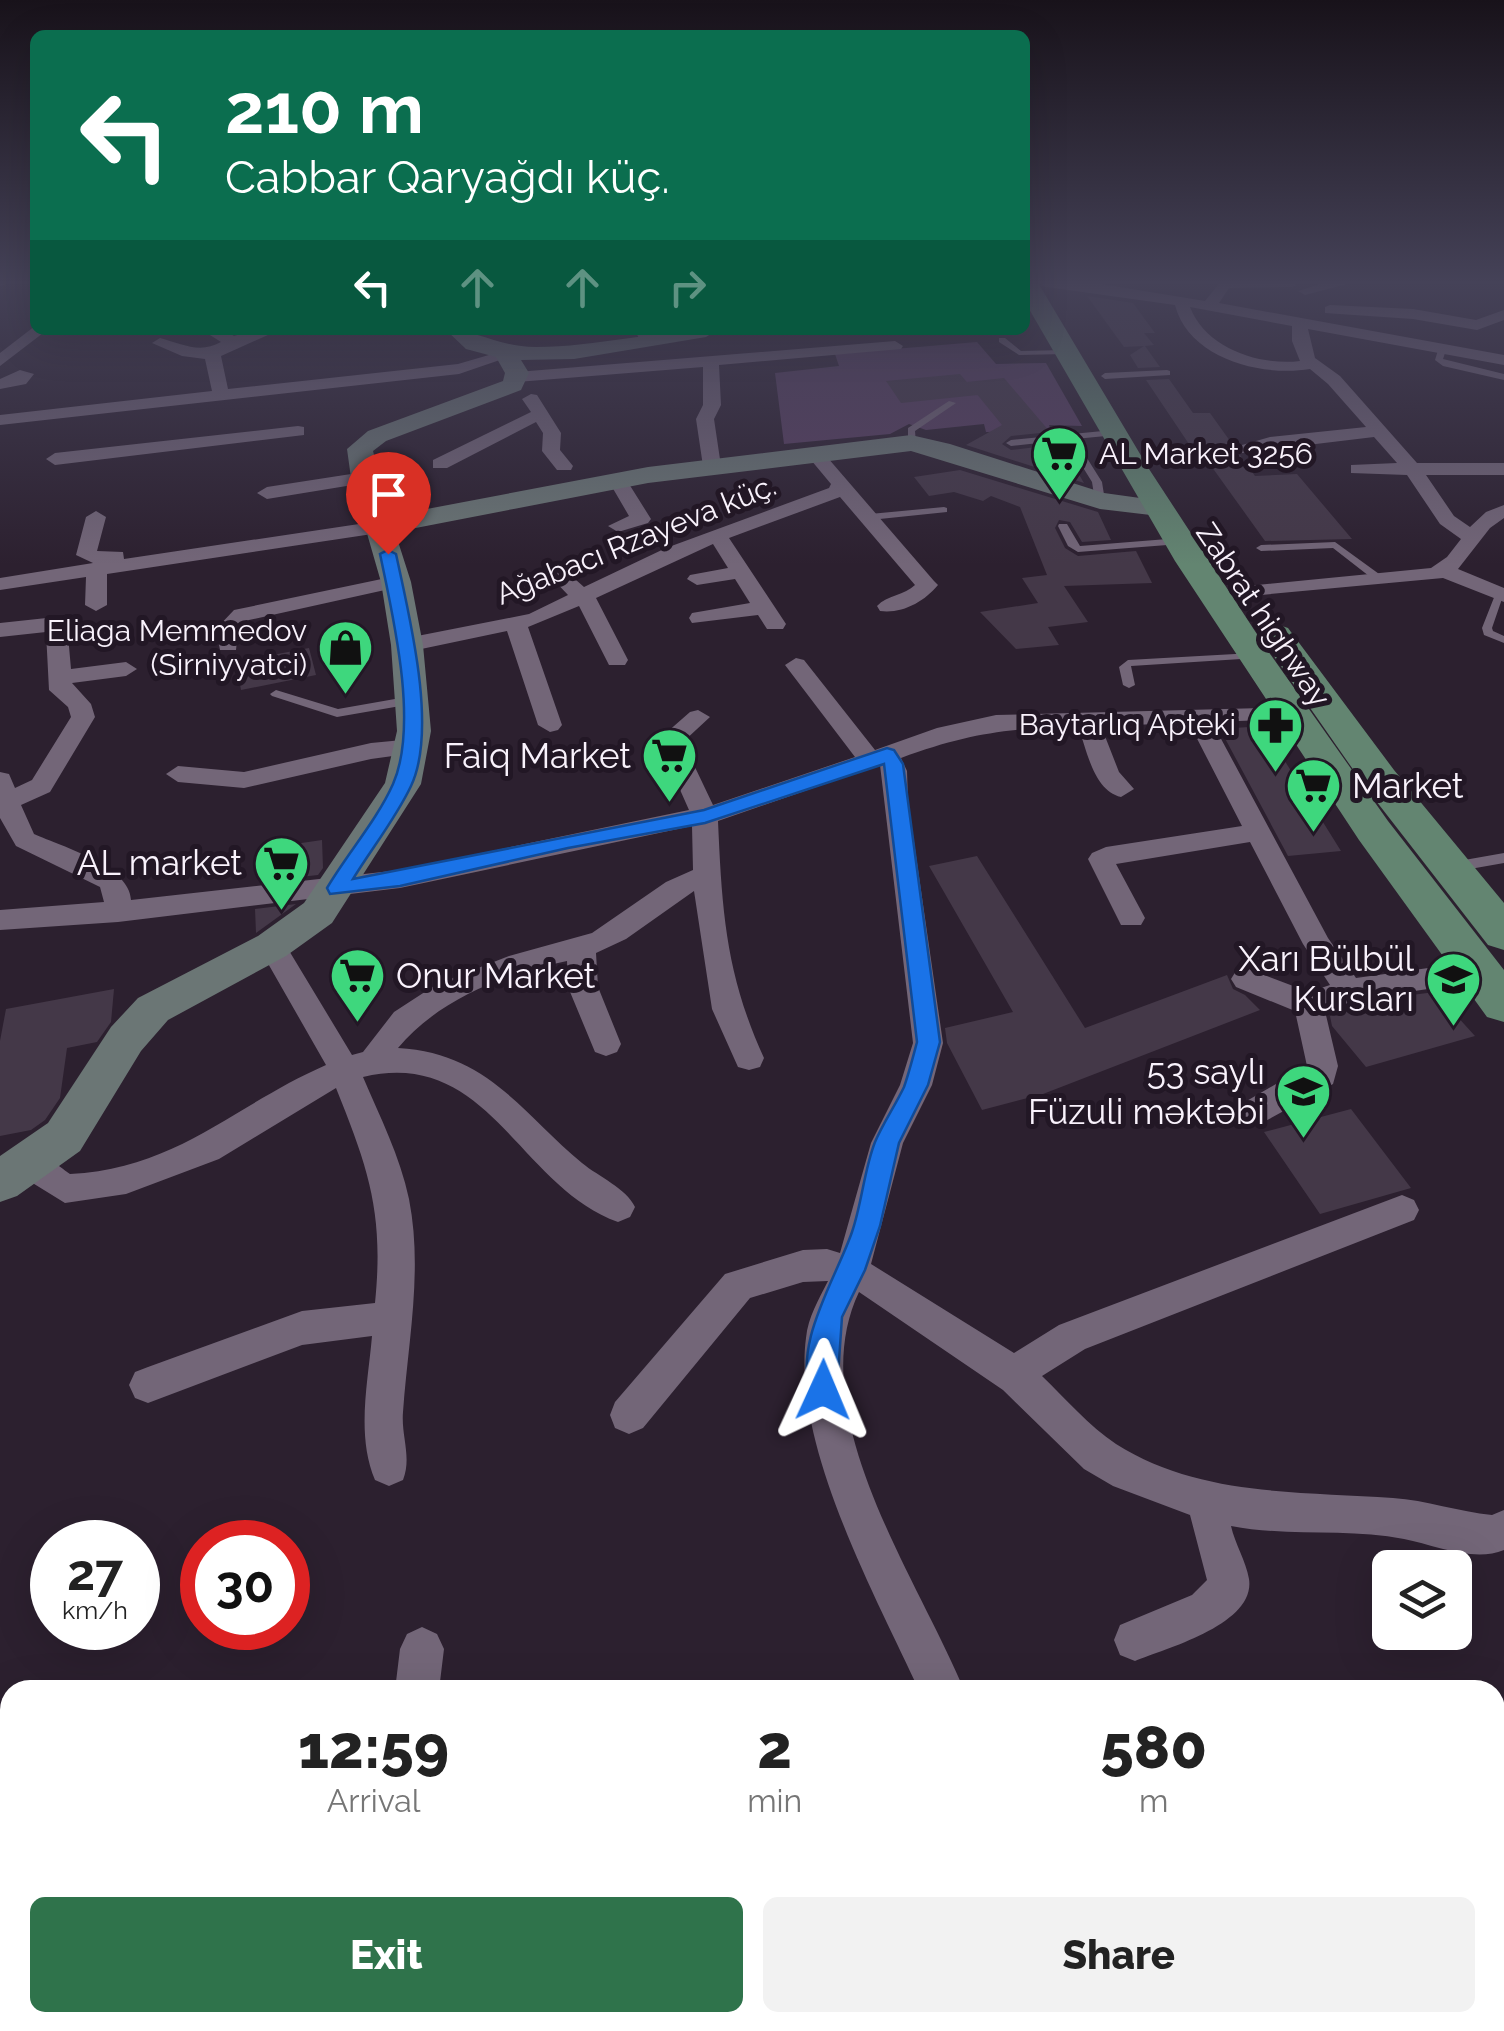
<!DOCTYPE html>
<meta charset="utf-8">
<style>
:root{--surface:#fff;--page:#f2f2f2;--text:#222;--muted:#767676;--accent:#2f734b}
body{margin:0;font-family:Raleway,sans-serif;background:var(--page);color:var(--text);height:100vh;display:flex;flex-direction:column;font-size:38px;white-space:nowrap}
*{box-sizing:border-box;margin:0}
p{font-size:32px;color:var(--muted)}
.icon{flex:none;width:55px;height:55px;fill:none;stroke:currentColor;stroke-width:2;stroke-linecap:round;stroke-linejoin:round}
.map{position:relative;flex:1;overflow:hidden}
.drawer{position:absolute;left:0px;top:1680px;width:1505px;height:352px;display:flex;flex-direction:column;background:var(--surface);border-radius:30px 30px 0 0;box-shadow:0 10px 40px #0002}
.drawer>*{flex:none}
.guide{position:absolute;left:30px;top:30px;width:1000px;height:305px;border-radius:15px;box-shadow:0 10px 40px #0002;background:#0b6e4f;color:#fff;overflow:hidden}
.fabs{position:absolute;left:1372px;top:1550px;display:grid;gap:20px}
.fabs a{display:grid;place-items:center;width:100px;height:100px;border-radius:15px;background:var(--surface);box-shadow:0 10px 40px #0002;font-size:50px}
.speed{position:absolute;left:30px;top:1520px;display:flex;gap:20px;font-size:50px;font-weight:700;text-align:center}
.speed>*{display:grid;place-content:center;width:130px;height:130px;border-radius:50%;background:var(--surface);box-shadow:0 10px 40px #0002;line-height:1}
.speed small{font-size:25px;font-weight:400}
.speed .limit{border:15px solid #d22;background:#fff;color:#111}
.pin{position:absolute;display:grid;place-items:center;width:85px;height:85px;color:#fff;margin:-102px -42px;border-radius:50% 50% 50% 0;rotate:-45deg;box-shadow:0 0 10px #0007}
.pin .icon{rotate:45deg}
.me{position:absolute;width:110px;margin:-55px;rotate:1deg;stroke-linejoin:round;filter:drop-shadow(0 0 8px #0008)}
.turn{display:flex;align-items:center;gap:35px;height:210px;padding:0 30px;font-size:45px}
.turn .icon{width:130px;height:130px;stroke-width:2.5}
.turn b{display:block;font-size:70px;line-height:85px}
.lanes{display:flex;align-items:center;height:95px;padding:0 30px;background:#0003;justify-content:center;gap:50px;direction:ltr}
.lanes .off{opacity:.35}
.eta{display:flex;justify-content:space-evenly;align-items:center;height:170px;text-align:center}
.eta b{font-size:60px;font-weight:800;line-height:70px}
.action{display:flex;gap:20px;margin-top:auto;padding:20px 30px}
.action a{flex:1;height:115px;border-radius:15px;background:var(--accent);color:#fff;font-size:40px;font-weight:800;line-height:115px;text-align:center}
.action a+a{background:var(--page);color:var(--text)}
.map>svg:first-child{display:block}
.green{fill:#583f61}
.building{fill:#443848}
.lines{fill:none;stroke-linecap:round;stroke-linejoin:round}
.lane{fill:#736678;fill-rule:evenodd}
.street{fill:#736678;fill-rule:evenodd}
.secondary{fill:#6b7675;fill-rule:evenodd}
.primary{fill:#638571;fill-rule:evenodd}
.route{fill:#1a73e8;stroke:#114b97;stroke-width:2.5}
.labels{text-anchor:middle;stroke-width:10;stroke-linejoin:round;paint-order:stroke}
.far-poi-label{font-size:30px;fill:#f9f2fc;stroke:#221725;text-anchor:end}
.far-street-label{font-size:30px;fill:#f9f2fc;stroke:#221725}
.poi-label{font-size:35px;fill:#f9f2fc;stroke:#221725;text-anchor:end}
</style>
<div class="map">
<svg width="1504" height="2031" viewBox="0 0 1504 2031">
<rect width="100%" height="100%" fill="#2c202f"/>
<path class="green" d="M 977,342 L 996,364 L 1046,363 L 1082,426 L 1049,425 L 1051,431 L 986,432 L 984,424 L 926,430 L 909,424 L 890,434 L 784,444 L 775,373 L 839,366 L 835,354 Z"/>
<path class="building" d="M 1087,296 L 1133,303 L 1155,333 L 1144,333 L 1154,345 L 1145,346 L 1160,367 L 1138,368 L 1130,355 L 1144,346 L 1124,347 Z
M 960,374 L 978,395 L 901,403 L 886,381 Z
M 1004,378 L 1050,432 L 1011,436 L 1002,444 L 1011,450 L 1061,444 L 1084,483 L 966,445 L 1002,425 L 967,382 Z
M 1169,379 L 1193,413 L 1210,413 L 1255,476 L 1297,474 L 1352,539 L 1265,541 L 1204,456 L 1197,456 L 1146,380 Z
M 960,470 L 1098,512 L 1111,540 L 1082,542 L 1070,522 L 1059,520 L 1055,528 L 1065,548 L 1078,556 L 1136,551 L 1152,583 L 1064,586 L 1088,622 L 1048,627 L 1059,645 L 1016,649 L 980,612 L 1038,603 L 1022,578 L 1047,575 L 1020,507 L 991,496 L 983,501 L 954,492 L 929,496 L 914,477 Z
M 309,648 L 316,675 L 241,690 L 236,662 Z
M 1263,726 L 1341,851 L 1288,856 L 1220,729 Z
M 322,840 L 323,868 L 318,875 L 282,879 L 281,846 Z
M 977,856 L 1085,1028 L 1227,975 L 1233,989 L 1245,995 L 1260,1010 L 1043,1094 L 982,1110 L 947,1043 L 945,1028 L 1013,1012 L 929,866 Z
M 296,904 L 256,933 L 255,909 Z
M 114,989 L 111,1022 L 97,1042 L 67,1048 L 60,1098 L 45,1120 L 31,1130 L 0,1136 L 0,1041 L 6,1009 Z
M 1435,992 L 1475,1036 L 1366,1067 L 1332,1026 L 1330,1016 L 1396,997 Z
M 1351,1109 L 1411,1188 L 1320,1214 L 1264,1132 Z"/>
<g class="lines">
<path class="lane" d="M 999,338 L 1005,338 L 1021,351 L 1065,350 L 1069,352 L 1065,354 L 1019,355 L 999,342 Z
M 1443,345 L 1447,347 L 1443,359 L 1504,374 L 1504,380 L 1443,366 L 1435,360 L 1439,347 Z
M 1167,370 L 1170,371 L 1170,375 L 1105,379 L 1101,376 L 1105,373 Z
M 949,401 L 956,403 L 915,431 L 916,443 L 908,445 L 908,428 Z
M 1113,430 L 1117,433 L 1116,435 L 1075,439 L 1102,482 L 1105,501 L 1100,504 L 1095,501 L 1092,482 L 1066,440 L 1011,446 L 1006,443 L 1011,440 Z
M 944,507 L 947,508 L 947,512 L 870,520 L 865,517 L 870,514 Z
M 1059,524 L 1067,524 L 1080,546 L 1180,538 L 1185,541 L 1180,544 L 1078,552 L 1068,546 L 1058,526 Z
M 1335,542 L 1386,579 L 1386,583 L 1378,583 L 1333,548 L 1261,551 L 1256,548 L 1261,545 Z
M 1500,592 L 1504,593 L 1492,628 L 1493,631 L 1504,636 L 1504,643 L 1484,635 L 1482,628 L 1495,595 Z
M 1253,653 L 1257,654 L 1257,658 L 1131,666 L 1135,685 L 1129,688 L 1123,685 L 1119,667 L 1128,660 Z
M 276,690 L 338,709 L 412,696 L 418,700 L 412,704 L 337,717 L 272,696 L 270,694 Z
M 1504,853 L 1504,863 L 1453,872 L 1446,867 L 1453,862 Z"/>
<path class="street" d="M 0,280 L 19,280 L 0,286 Z
M 1041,280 L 1089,282 L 1205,301 L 1222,280 L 1296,280 L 1295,286 L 1290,287 L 1229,288 L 1219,303 L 1504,355 L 1504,365 L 1308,329 L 1315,358 L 1340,376 L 1417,463 L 1504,463 L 1504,475 L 1426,475 L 1454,516 L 1470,527 L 1486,512 L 1504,505 L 1504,518 L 1490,528 L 1458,569 L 1504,588 L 1504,602 L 1443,578 L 1239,597 L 1236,592 L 1239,587 L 1247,586 L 1431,568 L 1447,557 L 1461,539 L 1440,524 L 1407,475 L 1351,473 L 1351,465 L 1397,463 L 1374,437 L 1242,453 L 1242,445 L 1270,437 L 1366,427 L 1328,384 L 1310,369 C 1262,377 1189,359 1175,305 L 1047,287 L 1042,286 ZM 1190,307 L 1292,326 L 1292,341 L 1300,361 C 1261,366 1206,349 1190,307 Z
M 1333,280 L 1362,280 L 1305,295 L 1298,291 Z
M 1330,305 L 1413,309 L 1476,320 L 1504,310 L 1504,320 L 1477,330 L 1413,319 L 1325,313 L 1325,307 Z
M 35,326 L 35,330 L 47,330 L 0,366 L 0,353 Z
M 209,330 L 224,330 L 234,336 L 254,330 L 279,330 L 221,356 L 228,389 L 458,364 L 506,350 L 514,355 L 459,374 L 0,425 L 0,415 L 212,391 L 205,359 L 182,356 L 152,343 L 160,338 C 182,344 200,354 221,342 L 210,335 Z
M 635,330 L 651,330 L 655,340 L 641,343 Z
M 895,341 L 903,346 L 901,349 L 719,365 L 721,405 L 714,419 L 721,466 L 712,472 L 703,466 L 696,419 L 703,405 L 703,367 L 517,382 L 509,377 L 517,372 Z
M 20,370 L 34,374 L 26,384 L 0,389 L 0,379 Z
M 531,394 L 537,395 L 561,433 L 560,450 L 573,466 L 571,470 L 557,470 L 542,451 L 543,433 L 536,422 L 447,468 L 433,468 L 433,460 L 531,412 L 522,399 Z
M 298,426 L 304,427 L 304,435 L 55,465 L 46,459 L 55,453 Z
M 815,448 L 821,450 L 934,581 L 938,585 C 924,602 902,614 880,611 L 877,606 C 887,595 905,595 915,585 L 840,497 L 729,538 L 786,624 L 783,629 L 767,629 L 758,615 L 692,623 L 689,618 L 692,613 L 750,603 L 735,579 L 697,585 L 687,579 L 690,575 L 728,568 L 713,544 L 596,598 L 628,660 L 625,665 L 609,665 L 579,606 L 528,627 L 562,725 L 558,730 L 550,732 L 538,725 L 507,631 L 407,652 L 396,645 L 407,638 L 529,614 L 568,595 L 550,576 L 553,572 L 567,572 L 584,587 L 666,548 L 829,488 L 831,484 L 806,454 Z
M 364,472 L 371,474 L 371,482 L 267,499 L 257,493 L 267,487 Z
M 617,474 L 624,476 L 651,519 L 648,523 L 618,532 L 608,526 L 629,516 L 608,480 Z
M 96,511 L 106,517 L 97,551 L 123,552 L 124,559 L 379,521 L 389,527 L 379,533 L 107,574 L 107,605 L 96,611 L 85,605 L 86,577 L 0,590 L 0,578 L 93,563 L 76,555 L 86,517 Z
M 396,576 L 403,578 L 407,582 L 403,586 L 249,620 L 238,631 L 236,650 L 220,650 L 216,629 L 234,610 Z
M 56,617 L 67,624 L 71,669 L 126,662 L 137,669 L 126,676 L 72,683 L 91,704 L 95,717 L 50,792 L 21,805 L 34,834 C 63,847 130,866 131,900 L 400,870 L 689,810 L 658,740 L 690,712 L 698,710 L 710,717 L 683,742 L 713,805 L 855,757 L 785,665 L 796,658 L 804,660 L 875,750 L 937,728 L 996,715 L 1296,707 L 1300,712 L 1288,719 L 1212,722 L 1328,938 L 1356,978 L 1479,961 L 1489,964 L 1494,972 L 1489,980 L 1367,998 L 1325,1011 L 1338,1066 L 1333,1084 L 1260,1124 L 1249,1128 L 1238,1124 L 1233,1115 L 1238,1106 L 1307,1066 L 1295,1011 L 1236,987 L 1231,979 L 1236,971 L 1246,968 L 1309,992 L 1330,985 L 1303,944 L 1250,842 L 1116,864 L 1145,918 L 1141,925 L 1121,925 L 1088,859 L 1092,853 L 1106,847 L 1242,826 L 1189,723 L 1101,726 L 1119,772 L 1134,789 L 1121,797 C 1093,790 1087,750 1078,726 C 1006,729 969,733 901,758 L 907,771 L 908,800 L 943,1043 L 932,1085 L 903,1143 L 871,1264 L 1014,1353 L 1059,1325 L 1402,1195 L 1414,1200 L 1419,1210 L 1414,1220 L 1085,1349 L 1042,1376 C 1065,1398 1089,1426 1116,1444 C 1200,1497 1299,1491 1393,1498 C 1426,1500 1459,1512 1492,1515 L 1504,1510 L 1504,1550 C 1474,1563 1435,1545 1404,1539 C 1348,1528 1288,1537 1231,1526 C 1235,1544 1246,1561 1249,1579 C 1256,1624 1167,1648 1135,1661 L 1120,1655 L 1114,1640 L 1120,1625 L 1192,1595 L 1207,1580 L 1190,1515 L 1113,1486 L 1084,1469 L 1003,1390 L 859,1292 C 801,1414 918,1578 964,1690 L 919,1690 C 875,1595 792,1444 806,1338 C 808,1317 819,1299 828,1281 L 803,1282 L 750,1298 L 643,1428 L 629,1434 L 615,1428 L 610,1415 L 615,1402 L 725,1274 L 803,1250 L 827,1249 L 840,1253 L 871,1143 L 900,1085 L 913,1043 L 880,765 L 718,821 C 722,912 726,975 764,1058 L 760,1067 L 749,1070 L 738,1067 L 712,1009 L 694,891 L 626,939 L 596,953 L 598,987 L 621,1044 L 617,1052 L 606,1056 L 595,1052 L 568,987 L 567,961 C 506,973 439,999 398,1048 C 487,1053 520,1111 582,1163 C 599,1177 626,1188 635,1207 L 630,1217 L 618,1222 C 518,1186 489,1047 363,1077 C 380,1117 400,1156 409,1199 C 423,1270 408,1342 403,1412 C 401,1436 412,1457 403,1480 L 389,1486 L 375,1480 C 356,1435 368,1383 372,1336 L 302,1345 L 148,1403 L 135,1398 L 129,1385 L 135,1372 L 148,1367 L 302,1311 L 375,1303 C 384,1214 369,1170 336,1088 L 219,1159 L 126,1194 L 65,1203 L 18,1174 L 13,1164 L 18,1154 C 39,1147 54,1163 70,1174 C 179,1168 234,1105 326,1065 L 258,946 L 262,939 L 272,936 L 282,939 L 352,1055 L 363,1052 L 394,1012 L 437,984 L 509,956 L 592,933 L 666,882 L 693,870 L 692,826 L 400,888 L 118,922 L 0,930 L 0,910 L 104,902 L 100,887 L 16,846 L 0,818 L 0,772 L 9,774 L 15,788 L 32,780 L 71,717 L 68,707 L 49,690 L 46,632 L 0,637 L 0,623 Z
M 413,739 L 422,742 L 425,747 L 422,752 L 371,759 L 244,788 L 178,782 L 166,774 L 178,766 L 244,772 L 371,743 Z
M 422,1627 L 437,1634 L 444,1649 L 439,1690 L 395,1690 L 400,1649 L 407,1634 Z
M 0,1739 L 10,1743 L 10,2022 L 46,2022 L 50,2031 L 0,2031 L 4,2003 L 0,2002 Z
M 152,2022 L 204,2022 L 201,2031 L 148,2031 Z
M 293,2022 L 344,2022 L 342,2031 L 290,2031 Z
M 1064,2022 L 1115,2022 L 1118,2031 L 1066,2031 Z"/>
<path class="secondary" d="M 446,330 C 478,330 499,347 536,347 C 597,347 656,330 717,330 L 706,337 L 574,359 L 521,360 L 529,373 L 521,390 L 386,441 L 373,451 L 390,516 L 648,467 L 911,435 L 950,444 L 1104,493 L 1169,502 L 1173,508 L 1159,516 L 1100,509 L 911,451 L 648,483 L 395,532 L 411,582 L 423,645 L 431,731 L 421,784 L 332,923 L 286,956 L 168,1020 L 141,1051 L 80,1151 L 17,1196 L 0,1202 L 0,1156 L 48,1123 L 111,1027 L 138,998 L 258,936 L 304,903 L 385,783 L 397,731 L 391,645 L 381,582 L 351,478 L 347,449 L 368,431 L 503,381 L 505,373 L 496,357 L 466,349 Z"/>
<path class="primary" d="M 1025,280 L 1037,281 L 1149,469 L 1268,651 L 1388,821 L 1504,970 L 1504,1022 L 1487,1017 L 1359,840 L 1175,561 L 1025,302 Z
M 1276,624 L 1288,628 L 1394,770 L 1504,903 L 1504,950 L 1488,945 L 1366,788 L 1264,642 L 1258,635 L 1264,628 Z"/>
</g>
<linearGradient id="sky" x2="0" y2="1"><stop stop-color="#18121a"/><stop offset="0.5" stop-color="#454258"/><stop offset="1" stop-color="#454258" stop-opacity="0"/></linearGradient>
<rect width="1504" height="565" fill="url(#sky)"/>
<path class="route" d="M 388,550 L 396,554 C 409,615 438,729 411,786 C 396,818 372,848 353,879 L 704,810 L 887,748 L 894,750 L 903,764 L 940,1042 L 928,1085 L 899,1143 L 880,1226 L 865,1270 L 842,1317 L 837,1390 L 833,1400 L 823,1404 L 813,1400 C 790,1347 835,1281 852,1232 C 862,1203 864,1170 875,1142 C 883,1123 895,1106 904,1087 C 909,1073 913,1057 917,1042 L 884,764 L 705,823 L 568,848 L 400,886 L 330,894 L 327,888 C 347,854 377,820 393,784 C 419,725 393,616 380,554 Z"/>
<defs>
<symbol id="supermarket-pin" viewBox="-11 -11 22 30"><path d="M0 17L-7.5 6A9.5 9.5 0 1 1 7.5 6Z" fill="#3ed77d" stroke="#221725"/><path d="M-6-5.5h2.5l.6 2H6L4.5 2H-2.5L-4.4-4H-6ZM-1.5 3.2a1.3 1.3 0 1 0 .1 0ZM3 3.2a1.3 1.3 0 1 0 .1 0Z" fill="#111"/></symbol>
<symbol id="shop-pin" viewBox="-11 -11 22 30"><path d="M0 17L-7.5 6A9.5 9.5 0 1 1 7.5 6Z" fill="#3ed77d" stroke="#221725"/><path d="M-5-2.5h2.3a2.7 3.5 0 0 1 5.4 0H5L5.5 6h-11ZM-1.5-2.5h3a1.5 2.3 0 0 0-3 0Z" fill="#111"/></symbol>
<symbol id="pharmacy-pin" viewBox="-11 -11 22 30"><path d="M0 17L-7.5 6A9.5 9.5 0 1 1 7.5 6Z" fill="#3ed77d" stroke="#221725"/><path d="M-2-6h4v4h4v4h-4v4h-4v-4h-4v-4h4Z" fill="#111"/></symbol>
<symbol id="university-pin" viewBox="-11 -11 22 30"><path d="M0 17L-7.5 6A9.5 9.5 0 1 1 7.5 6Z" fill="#3ed77d" stroke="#221725"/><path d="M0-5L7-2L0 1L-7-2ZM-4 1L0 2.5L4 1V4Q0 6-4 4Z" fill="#111"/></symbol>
<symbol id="school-pin" viewBox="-11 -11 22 30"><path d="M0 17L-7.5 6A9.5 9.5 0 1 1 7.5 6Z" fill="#3ed77d" stroke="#221725"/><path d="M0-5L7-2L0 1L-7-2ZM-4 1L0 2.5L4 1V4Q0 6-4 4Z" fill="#111"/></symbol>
</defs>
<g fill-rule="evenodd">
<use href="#supermarket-pin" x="1028" y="422" width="63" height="86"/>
<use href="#shop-pin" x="314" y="616" width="63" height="86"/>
<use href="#pharmacy-pin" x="1244" y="694" width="63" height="86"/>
<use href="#supermarket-pin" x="638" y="724" width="63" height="86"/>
<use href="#supermarket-pin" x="1282" y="754" width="63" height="86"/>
<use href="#supermarket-pin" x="250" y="832" width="63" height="86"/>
<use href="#supermarket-pin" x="326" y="944" width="63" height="86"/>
<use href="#university-pin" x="1422" y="948" width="63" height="86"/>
<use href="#school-pin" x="1272" y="1060" width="63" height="86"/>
</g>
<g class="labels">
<g class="far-poi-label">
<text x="1099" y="464" text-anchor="start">AL Market 3256</text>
<text x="307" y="641">Eliaga Memmedov<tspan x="307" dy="34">(Sirniyyatci)</tspan></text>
<text x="1236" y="735">Baytarlıq Apteki</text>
</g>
<g class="far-street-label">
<text transform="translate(636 540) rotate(-22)" y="10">Ağabacı Rzayeva küç.</text>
<text transform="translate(1263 615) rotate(56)" y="10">Zabrat highway</text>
</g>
<g class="poi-label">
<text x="631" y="768">Faiq Market</text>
<text x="1352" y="798" text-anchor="start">Market</text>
<text x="242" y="875">AL market</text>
<text x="1414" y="971">Xarı Bülbül<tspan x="1414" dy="40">Kursları</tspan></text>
<text x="396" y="988" text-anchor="start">Onur Market</text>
<text x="1265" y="1084">53 saylı<tspan x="1265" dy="40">Füzuli məktəbi</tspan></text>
</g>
</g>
</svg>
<div class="fabs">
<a><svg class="icon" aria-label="layers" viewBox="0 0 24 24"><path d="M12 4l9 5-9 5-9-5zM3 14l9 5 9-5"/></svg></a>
</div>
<div class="speed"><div>27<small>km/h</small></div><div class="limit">30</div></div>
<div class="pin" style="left:388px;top:554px;background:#d93025"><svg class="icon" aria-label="arrive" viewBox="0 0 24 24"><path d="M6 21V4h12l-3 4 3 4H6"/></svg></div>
<svg class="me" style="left:823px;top:1390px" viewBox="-20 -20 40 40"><path d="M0-17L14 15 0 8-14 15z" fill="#1a73e8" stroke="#fff" stroke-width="4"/></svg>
<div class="guide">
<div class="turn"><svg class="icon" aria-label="left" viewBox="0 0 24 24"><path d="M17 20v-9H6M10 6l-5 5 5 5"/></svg><div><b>210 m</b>Cabbar Qaryağdı küç.</div></div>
<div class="lanes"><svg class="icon" aria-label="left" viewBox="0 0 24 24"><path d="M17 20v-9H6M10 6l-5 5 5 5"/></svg><svg class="icon off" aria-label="ahead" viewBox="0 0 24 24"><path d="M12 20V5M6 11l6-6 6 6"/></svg><svg class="icon off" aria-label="ahead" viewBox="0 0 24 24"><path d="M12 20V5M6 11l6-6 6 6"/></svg><svg class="icon off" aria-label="right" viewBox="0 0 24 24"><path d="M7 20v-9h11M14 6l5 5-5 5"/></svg></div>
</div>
<section class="drawer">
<div class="eta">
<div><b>12:59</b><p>Arrival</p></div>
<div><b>2</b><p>min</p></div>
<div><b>580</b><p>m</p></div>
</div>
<div class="action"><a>Exit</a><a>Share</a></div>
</section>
</div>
